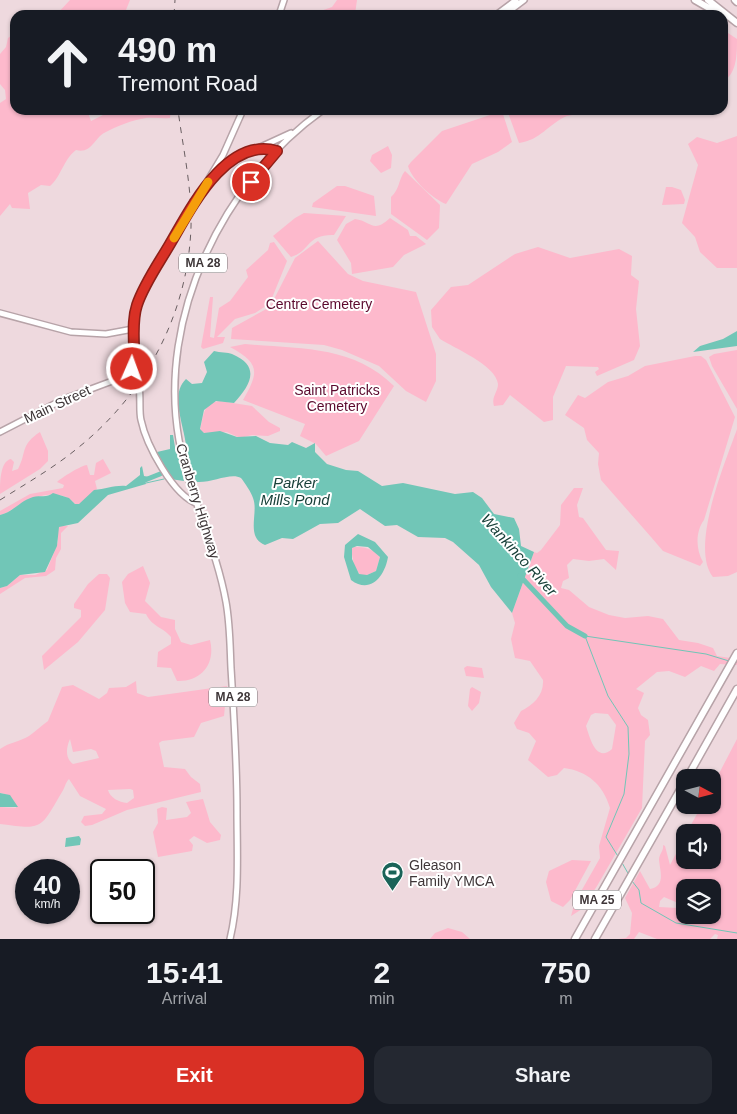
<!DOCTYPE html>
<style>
:root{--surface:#171b24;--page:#242831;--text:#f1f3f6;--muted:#9ea1a6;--accent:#d93025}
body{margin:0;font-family:Helvetica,sans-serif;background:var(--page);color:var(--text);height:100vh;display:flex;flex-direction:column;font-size:19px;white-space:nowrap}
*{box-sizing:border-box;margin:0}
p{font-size:16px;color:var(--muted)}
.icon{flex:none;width:28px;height:28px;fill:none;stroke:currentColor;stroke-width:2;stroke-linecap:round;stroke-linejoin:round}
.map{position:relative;height:939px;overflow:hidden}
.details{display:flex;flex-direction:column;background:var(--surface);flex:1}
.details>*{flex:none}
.banner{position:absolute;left:10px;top:10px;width:718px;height:105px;border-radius:15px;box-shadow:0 1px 4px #0004;background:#171b24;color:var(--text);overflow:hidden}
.needle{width:32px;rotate:97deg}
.fabs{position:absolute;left:676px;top:769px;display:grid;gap:10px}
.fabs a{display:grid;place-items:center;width:45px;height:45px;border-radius:10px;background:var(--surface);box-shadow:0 1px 4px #0004;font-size:25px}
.speed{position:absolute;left:15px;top:859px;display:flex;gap:10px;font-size:25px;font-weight:700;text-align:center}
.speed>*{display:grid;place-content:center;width:65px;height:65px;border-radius:50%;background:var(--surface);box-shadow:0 1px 4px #0004;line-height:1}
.speed small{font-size:12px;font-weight:400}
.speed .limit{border:2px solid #111;border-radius:8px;background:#fff;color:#111}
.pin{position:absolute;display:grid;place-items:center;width:42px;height:42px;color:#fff;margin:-21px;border:2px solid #fff;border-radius:50%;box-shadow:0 1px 5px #0007}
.me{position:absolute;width:55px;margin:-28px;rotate:2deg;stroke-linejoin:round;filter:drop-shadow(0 0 4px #0008)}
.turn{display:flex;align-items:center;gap:18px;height:105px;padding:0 25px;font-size:22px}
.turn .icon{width:65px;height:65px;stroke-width:2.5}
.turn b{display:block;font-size:35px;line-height:42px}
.eta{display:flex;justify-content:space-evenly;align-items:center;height:85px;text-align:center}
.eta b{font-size:30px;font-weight:600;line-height:35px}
.button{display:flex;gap:10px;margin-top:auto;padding:10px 25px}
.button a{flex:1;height:58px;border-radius:15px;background:var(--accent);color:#fff;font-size:20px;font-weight:600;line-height:58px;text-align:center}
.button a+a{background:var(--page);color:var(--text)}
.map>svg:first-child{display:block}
.green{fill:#fdb9cc;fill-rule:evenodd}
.water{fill:#71c6b7;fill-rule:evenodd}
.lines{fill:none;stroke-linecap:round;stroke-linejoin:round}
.stream{stroke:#71c6b7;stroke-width:1}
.river{stroke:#71c6b7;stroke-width:5}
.major-casing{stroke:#b7a3a8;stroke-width:8}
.highway-casing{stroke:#b7a3a8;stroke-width:9}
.major{stroke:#fff;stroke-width:5}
.highway{stroke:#fff;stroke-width:6}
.rail{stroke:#695e61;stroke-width:1;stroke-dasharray:6 6;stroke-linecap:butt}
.major-bridge-casing{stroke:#b7a3a8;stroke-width:8;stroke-linecap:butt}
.major-bridge{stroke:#fff;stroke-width:5}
.route-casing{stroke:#8d1f18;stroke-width:12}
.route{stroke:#d93025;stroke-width:9}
.slow{stroke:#f59e0b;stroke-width:9}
.labels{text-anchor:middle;stroke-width:4;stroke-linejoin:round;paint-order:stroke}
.shield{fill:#fff;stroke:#787274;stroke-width:1}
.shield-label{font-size:12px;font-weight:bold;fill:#3e3638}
.park-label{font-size:14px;fill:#5c0a2e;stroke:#fff}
.street-label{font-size:14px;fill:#3e3638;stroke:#fff}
.poi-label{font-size:14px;fill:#3e3638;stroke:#fff;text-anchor:start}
.water-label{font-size:15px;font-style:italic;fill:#184039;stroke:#fff}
</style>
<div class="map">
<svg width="737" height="939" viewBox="0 0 737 939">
<rect width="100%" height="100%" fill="#eed9de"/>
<path class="green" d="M 70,0 L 130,0 L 124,15 L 56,15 Z
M 337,0 L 357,0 L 355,14 L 309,15 L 332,7 Z
M 722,29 L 737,39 C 737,53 737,72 725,80 L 722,79 Z
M 15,33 L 15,110 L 87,110 L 91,121 L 113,110 L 171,110 L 170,118 C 162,119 154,117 146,118 C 132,120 117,126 104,133 C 94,139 91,154 76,150 C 63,160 61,177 50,186 L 41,185 L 28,193 L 30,209 L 12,208 L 10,204 L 0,216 L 0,103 L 6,99 L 5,90 L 0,84 L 0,54 L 6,47 L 8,38 Z
M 507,110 L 585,110 L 586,111 C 581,115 574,114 567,116 C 548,124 541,140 519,143 Z
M 502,111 L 512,142 L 498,152 L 472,164 L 446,204 C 433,199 412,180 408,166 L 411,162 L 442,131 Z
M 737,136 L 737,268 L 717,268 L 700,252 L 695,237 L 682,223 L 698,165 L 688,144 L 697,137 L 717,143 Z
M 388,146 L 392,155 L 391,168 L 381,173 L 370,161 L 372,155 Z
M 405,171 L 440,205 L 439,228 L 427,240 L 391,214 L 391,197 C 400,189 398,180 405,171 Z
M 337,186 L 345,186 L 374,196 L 376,216 L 312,207 L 313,203 Z
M 666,187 L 672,187 L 681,190 L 685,200 L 684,204 L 662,205 Z
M 304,213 L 346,216 L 334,235 C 306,234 311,251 291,257 L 273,236 L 295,218 Z
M 390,218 L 408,230 L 410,236 L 416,236 L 426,244 L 404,255 L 393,267 L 352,274 L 351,263 L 337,240 L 346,224 L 355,219 C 371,221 373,234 390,218 Z
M 318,241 L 348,274 L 363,281 L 416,292 L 436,354 L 436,381 L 426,402 L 406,391 L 379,366 L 342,350 L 324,345 L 231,339 L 232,328 L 270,307 L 295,258 Z
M 274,242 L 287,261 L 272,298 L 266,306 L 255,313 L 235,319 L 217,337 L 225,337 L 223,343 L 203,349 L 201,347 L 210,297 L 213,297 L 210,337 L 214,338 L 219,308 L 230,301 L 248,277 L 246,270 L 268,250 L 270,243 Z
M 538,247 L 570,258 L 619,249 L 632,256 L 631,275 L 639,281 L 636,309 L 640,346 L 634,360 L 597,376 L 595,372 L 599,369 L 598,367 L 566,366 L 553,397 L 553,420 L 544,422 L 510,395 L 503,405 L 494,406 C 491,397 498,392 498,384 C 496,365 454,348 440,339 L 432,327 L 431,310 L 451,287 L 468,285 L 515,254 Z
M 245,344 C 299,349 353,345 394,386 L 359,441 L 326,456 L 316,444 L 300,436 L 305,424 L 243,400 C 260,371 259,363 230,347 Z
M 737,350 L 737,409 L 712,366 L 709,357 L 714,354 Z
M 695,356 L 701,356 L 706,360 L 735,417 L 704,520 C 695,532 696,550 703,562 L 700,566 L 663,551 L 651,537 L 601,480 L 598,464 L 599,453 L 587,440 L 584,428 L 565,415 L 578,395 L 585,398 L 608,382 L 628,376 L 645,366 Z
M 220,401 L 252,406 L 269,422 L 280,428 L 280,431 L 268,436 L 252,435 L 240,438 L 227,432 L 204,433 L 200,430 C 204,416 202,403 220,401 Z
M 737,429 L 737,572 L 728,576 L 713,577 C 689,547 726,461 737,429 Z
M 40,432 L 48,451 L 48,461 L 40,469 L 0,494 C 0,483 0,461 11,459 L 14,462 L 12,471 L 18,469 C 27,452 20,445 40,432 Z
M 103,459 L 111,473 L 95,481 L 97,489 L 80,504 L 75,504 C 63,488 36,495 21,504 C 13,508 9,513 0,515 L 0,511 L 30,494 L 63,488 L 64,485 L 57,482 C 61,478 82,465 87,465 L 90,475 L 94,475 L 96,463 Z
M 574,488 L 583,488 L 577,505 L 579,517 L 583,518 L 606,550 L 619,551 L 616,570 L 604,559 L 589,561 L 573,559 L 567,565 L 569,578 L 563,581 L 561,588 L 569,590 L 589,607 L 609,615 L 625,618 L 648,616 L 663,619 L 679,640 L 698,643 L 713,648 L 717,656 L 737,659 L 737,665 L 720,664 L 714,671 L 701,666 L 685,677 L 669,671 L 657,672 L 636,689 L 644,693 L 638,708 L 641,715 L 648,720 L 650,735 L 645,741 L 642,808 L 597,886 L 582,909 L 571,916 L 575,902 L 600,858 L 599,846 L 610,808 C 603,784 587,771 564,768 L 557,775 L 548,777 L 528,760 L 536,741 L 529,733 L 517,729 L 514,723 L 521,711 C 533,705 544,695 543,680 L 530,661 L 515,658 L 511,639 L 515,623 L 512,613 L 534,552 L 537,553 L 541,550 L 560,525 L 561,505 ZM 595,713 L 608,714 L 616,725 L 612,749 C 596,763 590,738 586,726 L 591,715 Z
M 61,526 L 68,526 L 61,533 L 61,549 L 56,558 L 55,570 L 46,576 L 25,578 L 0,594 L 0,588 L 7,586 L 20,575 L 35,575 L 47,570 L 58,542 L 57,528 Z
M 354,547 C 365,547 372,548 380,557 L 376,571 L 367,575 L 360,575 L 354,565 L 351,549 Z
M 143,566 L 150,583 L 145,601 L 161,617 L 175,620 L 175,629 L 181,642 L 191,645 L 210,640 C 216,664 201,682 177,681 L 171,668 L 157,667 L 158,652 L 171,644 L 171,637 C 163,627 152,627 146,614 L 130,612 L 125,603 L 122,582 L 128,574 Z
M 99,574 L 107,574 L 110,578 L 105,610 L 78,642 L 44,670 L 42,656 L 81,617 L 81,610 L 74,608 L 74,604 L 88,584 Z
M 467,666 L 482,668 L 484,678 L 466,676 L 464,668 Z
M 136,681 L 137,693 L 148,697 L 227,686 L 224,716 L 201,723 L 194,737 L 162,741 L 159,743 L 164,767 L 185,769 L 191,777 L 200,784 L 201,792 L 127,810 L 92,825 L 85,826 L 81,822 L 84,816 L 102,814 L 106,809 L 80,796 L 69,779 C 65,783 65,788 62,792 C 40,829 44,830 0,824 L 0,807 L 16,808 C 15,799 9,794 0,793 L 0,749 C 10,742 19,742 29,736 C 36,731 41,726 48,721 L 62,687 L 73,685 L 99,699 L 107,693 L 109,688 L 126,687 ZM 70,739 L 73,752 L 91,749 L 96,751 L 99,758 L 73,764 C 65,758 66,748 70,739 ZM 130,789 L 133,790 L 134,798 L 127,803 C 119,802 110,798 108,790 Z
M 472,687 L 481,692 L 479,703 L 472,711 L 468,706 L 470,689 Z
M 737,739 L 737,939 L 717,939 L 718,935 L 715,934 L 710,939 L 657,939 L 639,932 L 634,939 L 618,939 L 626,938 L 630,934 L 632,913 L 625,898 L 640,871 L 650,889 C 666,886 660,871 659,860 C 659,854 664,851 663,845 L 665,846 L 670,865 L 685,837 L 685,860 L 712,860 L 712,832 L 687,832 L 702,805 L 712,805 L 713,785 ZM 685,888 L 712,888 L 712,915 L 685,915 L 685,913 L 678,908 L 659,907 L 660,901 L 664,897 L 685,906 Z
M 203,799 L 210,822 L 221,835 L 220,840 L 207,843 L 194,836 L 189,840 L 193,845 L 192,851 L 158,857 L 153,832 L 158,823 L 157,809 L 162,807 L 167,808 L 166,820 L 187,817 L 191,813 L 186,802 Z
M 572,860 L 591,861 L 570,900 L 563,907 L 551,901 L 546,882 L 549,871 Z
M 448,928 L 462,932 L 470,939 L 430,939 L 435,933 Z"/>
<path class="water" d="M 737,331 L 737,346 L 693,352 L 700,346 L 723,339 Z
M 214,351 C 220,353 228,352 232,354 C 261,366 251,385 234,403 L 216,401 L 204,410 L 200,429 L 204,433 L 220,431 L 237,437 L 256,436 L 270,443 L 288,445 L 292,442 L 306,448 L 315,443 L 315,452 L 327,464 L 346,470 L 358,471 L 382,486 L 403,483 L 455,494 L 473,492 L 482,498 L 494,514 L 514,518 L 519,529 L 521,546 L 534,552 L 512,613 L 491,587 L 479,565 L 453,542 L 445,538 L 418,537 L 397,525 L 385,526 L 360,509 L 338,523 L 320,524 L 293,539 L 282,538 L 265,545 C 245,537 259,513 253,498 C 251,492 245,483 241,478 C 231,472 212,483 197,482 L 192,474 L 190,461 L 187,459 L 181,460 L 180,464 L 184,481 L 170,479 L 157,452 L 170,449 L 170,435 L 173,435 L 176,453 L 181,457 L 186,455 C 189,434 167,397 186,379 L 192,384 L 202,383 L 207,372 L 204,362 Z
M 142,466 L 144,476 L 149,477 L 145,481 L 146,484 L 108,495 L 78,523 L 59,527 L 57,546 L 45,572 L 20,575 L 7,586 L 0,588 L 0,515 C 13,512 20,501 33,497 C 40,495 47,498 53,493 L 69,498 L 75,504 L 79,504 L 94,490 C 106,489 115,485 126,486 L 140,475 L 140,468 Z
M 358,534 L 375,542 L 388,557 C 385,575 371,595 351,580 L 344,557 L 345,545 ZM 357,546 L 368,547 L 380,557 L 376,571 L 367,575 L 359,574 L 352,559 L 352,548 Z
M 0,793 L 10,795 L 18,807 L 0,807 Z
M 79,836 L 81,839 L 80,845 L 65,847 L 66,838 Z"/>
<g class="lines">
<path class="stream" d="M 146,483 L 164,479
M 619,858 L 606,837 L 624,794 L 629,754 L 628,727 L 608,696 L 585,636 L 706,654 L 729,661
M 621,861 L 629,875
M 632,881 L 639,890 L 641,903 L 676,923 L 737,933"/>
<path class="river" d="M 140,482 L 160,474
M 520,576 L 567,626 L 585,636"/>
<defs>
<path id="major" d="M 279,15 L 284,0
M 496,15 L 516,0
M 504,15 L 524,0
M 215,174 L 243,155 L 291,133
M 193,205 L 223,155 L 243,110
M 0,313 L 71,332 L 106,334 L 133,329
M 126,372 C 129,375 133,374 135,378 C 143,387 138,408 141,420 C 146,444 173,496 198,504
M 0,432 L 64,399 L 123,377 C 140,365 131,334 134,315 C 140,285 172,240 188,212
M 230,939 C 240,897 237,854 237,811 C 237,763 234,716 231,668 C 230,646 230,624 226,602 C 216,546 189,495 179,440 C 157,317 223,181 323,110"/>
<path id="highway" d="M 695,0 L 721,15
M 708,0 L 737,23
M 735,0 L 737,2
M 687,778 L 737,689
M 575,939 L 737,653
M 595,939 L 685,781"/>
</defs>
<use href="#major" class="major-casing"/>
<use href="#highway" class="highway-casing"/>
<use href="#major" class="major"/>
<use href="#highway" class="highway"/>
<path class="rail" d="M 174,15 L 175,0
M 0,500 C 27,483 55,467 79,447 C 146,393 188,313 191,227 C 192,188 183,148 178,110"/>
<defs>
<path id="major-bridge" d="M 188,212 L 193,205"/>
</defs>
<use href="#major-bridge" class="major-bridge-casing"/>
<use href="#major-bridge" class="major-bridge"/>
</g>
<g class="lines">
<defs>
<path id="route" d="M 132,369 C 137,348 130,326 137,305 C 144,284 159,263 170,244 C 190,210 226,136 277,151 L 251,182"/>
</defs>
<use href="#route" class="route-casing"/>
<use href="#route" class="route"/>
<path class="slow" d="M 174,238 L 208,182"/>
</g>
<defs>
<symbol id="stadium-pin" viewBox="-11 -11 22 30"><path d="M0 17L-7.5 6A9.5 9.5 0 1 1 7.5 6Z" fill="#1a6358" stroke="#fff"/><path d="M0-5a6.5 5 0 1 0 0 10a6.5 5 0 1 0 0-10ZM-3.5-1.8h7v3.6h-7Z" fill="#fff"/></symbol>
</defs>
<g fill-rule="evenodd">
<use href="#stadium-pin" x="380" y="860" width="25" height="34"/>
</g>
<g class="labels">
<g class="shield">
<rect x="179" y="253.5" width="48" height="19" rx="4"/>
<rect x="209" y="687.5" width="48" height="19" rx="4"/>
<rect x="573" y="890.5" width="48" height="19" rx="4"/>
</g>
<g class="shield-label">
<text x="203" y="267">MA 28</text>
<text x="233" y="701">MA 28</text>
<text x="597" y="904">MA 25</text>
</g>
<g class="park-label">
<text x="319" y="309">Centre Cemetery</text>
<text x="337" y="395">Saint Patricks<tspan x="337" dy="16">Cemetery</tspan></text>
</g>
<g class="street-label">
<text transform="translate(57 404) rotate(-25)" y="5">Main Street</text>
<text transform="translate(198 501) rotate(73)" y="5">Cranberry Highway</text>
</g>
<g class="poi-label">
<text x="409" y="870">Gleason<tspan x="409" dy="16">Family YMCA</tspan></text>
</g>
<g class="water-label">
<text x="295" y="488">Parker<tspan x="295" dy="17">Mills Pond</tspan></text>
<text transform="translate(519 555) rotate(48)" y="5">Wankinco River</text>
</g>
</g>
</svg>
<div class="fabs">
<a><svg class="needle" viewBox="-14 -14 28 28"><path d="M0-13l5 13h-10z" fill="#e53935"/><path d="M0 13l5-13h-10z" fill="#9ea1a6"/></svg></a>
<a><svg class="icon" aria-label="sound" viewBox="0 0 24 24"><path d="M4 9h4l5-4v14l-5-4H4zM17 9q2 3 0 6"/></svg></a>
<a><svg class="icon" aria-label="layers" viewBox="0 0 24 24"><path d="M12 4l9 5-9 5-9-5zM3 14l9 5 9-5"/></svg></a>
</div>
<div class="speed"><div>40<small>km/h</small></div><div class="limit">50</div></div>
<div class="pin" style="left:251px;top:182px;background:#d93025"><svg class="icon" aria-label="arrive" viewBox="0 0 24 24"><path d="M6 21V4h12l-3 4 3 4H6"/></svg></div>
<svg class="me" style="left:132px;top:369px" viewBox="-20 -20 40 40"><circle r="17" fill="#d93025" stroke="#fff" stroke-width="3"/><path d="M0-11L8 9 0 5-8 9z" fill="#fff"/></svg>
<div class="banner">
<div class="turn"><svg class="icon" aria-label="ahead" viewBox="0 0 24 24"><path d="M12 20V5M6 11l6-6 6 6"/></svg><div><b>490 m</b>Tremont Road</div></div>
</div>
</div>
<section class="details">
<div class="eta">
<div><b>15:41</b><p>Arrival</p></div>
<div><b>2</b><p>min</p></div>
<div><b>750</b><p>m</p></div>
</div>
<div class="button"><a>Exit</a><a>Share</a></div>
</section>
